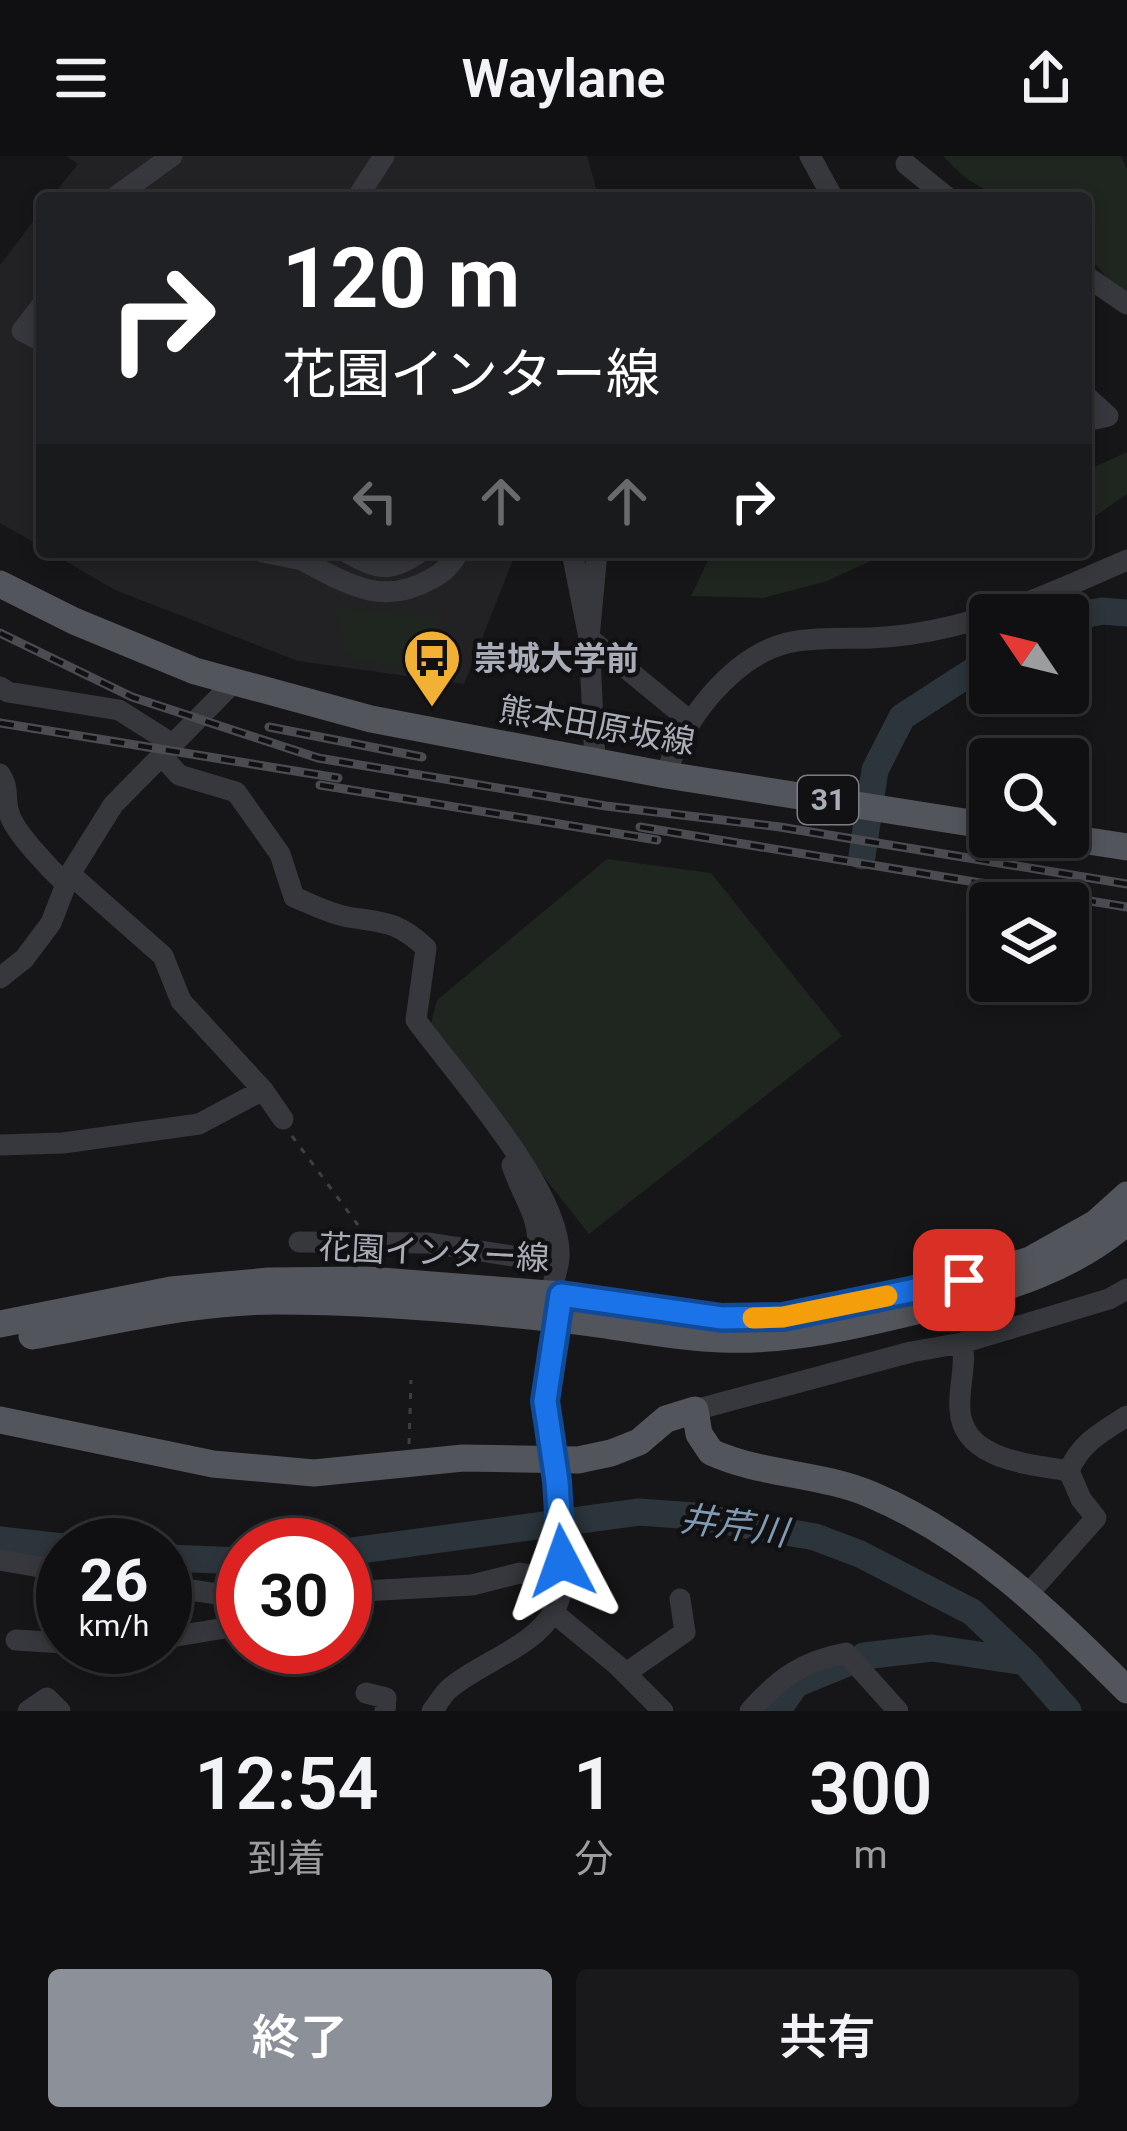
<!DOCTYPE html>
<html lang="ja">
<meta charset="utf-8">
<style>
:root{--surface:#101012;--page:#19191b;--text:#f1f3f6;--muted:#9c9d9f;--line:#303032;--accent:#8c9099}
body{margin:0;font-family:Roboto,"Noto Sans JP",sans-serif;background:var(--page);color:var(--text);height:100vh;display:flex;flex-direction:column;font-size:45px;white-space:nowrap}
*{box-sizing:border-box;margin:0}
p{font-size:39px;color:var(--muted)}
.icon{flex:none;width:66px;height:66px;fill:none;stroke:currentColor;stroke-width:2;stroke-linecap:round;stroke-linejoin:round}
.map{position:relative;height:1555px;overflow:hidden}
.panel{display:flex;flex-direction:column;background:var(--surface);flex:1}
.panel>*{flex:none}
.banner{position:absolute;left:36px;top:36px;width:1056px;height:366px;border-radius:12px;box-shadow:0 6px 18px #0003,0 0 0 3px var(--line);background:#202124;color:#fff;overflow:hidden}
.needle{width:78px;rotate:305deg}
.tools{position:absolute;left:969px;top:438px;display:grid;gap:24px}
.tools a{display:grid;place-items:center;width:120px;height:120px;border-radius:12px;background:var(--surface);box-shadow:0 6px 18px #0003,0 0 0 3px var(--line);font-size:60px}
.speed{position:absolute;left:36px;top:1362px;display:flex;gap:24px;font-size:60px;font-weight:700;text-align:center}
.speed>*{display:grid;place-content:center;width:156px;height:156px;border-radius:50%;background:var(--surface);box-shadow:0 6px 18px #0003,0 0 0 3px var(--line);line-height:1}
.speed small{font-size:30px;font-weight:400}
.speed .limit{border:18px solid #d22;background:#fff;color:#111}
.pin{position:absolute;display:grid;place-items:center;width:102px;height:102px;color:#fff;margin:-51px;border-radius:24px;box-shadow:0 6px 18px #0006}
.me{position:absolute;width:132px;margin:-66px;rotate:356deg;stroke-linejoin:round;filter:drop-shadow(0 0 9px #0008)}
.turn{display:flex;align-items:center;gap:42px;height:252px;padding:0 48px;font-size:54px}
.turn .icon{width:156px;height:156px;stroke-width:2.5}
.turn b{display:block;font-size:84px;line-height:102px}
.lanes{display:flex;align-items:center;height:114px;padding:0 48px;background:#0003;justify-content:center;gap:60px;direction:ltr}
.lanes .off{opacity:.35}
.eta{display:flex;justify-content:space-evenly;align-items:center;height:204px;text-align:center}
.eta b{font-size:72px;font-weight:600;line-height:84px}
.action{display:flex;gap:24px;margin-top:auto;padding:24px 48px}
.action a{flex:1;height:138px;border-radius:12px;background:var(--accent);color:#fff;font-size:48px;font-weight:600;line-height:138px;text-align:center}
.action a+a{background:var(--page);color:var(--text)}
header{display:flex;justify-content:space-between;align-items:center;height:156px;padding:0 48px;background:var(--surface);font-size:54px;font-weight:600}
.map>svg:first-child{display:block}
.built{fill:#222225}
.green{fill:#1e261f}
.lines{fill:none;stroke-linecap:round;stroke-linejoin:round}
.river{stroke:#2c353c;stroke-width:27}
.path{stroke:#3d3f44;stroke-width:3;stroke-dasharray:6 9;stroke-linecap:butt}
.minor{stroke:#37383d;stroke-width:21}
.major{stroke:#53555c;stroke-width:27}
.rail-casing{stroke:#4a4c52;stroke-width:9}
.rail{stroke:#111113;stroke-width:4.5;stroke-dasharray:14;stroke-linecap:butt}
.route-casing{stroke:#114b97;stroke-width:30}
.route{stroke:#1a73e8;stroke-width:21}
.slow{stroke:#f59e0b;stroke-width:21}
.labels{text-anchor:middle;stroke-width:9;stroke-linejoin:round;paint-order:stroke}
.shield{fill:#111113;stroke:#7b7e86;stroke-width:3}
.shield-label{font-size:30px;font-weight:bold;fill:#a8adb8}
.poi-label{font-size:33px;font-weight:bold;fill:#a8adb8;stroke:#111113;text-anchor:start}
.street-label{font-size:33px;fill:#a8adb8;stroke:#111113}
.water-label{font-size:36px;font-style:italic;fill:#7f9bb3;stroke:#111113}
</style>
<header><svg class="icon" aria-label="menu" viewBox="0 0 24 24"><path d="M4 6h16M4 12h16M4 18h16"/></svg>Waylane<svg class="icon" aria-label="share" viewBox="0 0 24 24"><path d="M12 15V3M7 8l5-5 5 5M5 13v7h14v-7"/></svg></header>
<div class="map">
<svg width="1127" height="1555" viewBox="0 0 1127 1555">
<rect width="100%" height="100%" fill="#161618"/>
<path class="built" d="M 66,0 L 587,0 L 596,32 L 595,42 L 51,42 L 78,8 Z
M 42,54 L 42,391 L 0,367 L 0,109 Z
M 50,396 L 516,396 L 464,528 L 298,505 L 115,434 Z"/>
<path class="green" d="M 943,0 L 1121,0 L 1127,13 L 1127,137 L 1109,124 L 1086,98 L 1086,42 C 1022,42 990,52 943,0 Z
M 1127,296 L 1127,338 L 1097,359 L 1086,361 L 1086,315 Z
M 712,396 L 890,396 L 827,425 L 763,442 L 691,440 Z
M 333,451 L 439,462 L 432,484 L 403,512 L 352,502 Z
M 607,703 L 711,717 L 842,880 L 589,1078 L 429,875 L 437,844 Z"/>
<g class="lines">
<path class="river" d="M 1068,462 L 1102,455 L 1127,457
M 862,700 L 875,614 L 902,561 L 990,504
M 0,1384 L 63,1391
M 345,1396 L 639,1356 L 694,1360 L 815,1381 L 860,1398 L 972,1456 L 1025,1506 L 1068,1555
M 165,1402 L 243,1405
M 864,1500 L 932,1492 L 1025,1506
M 777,1555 L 796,1528 L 845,1508"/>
<path class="path" d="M 292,980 L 358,1069
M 409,1288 L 411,1224"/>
<path class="minor" d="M 810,0 L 833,42
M 906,8 L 948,42
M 114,42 L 172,0
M 357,42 L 384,0
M 1086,120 L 1127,148
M 42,149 L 22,175 L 42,185
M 1086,240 L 1108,260 L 1086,265
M 263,396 L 302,404
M 309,396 L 302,404 C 347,428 383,451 431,423 C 443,417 452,409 458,396
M 346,396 C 379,414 389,417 420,396
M 572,396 L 589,482 L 690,565
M 0,531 L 8,536 L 119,554 L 171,587
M 161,599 L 179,619 L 236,636 L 280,698 L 294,741 C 311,748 330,758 348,761 C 385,767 397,765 426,792 L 416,864 C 454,917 564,1037 559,1102 C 558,1114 553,1127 550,1138
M 595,606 L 589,482 L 597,396
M 0,618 C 10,633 4,641 9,657 C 14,676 51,714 66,728
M 666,619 C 681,567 731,501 787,487 C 814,481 843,483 871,482 C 897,481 928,476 953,470 C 1014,455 1070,429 1127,404
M 70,718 L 163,800 L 181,845 L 263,934 L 283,963
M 0,822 L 24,803 L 51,767 L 70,718 L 113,649 L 232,528
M 0,989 L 63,987 L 199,968 L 263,934
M 299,1086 L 429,1087 L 525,1102 L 536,1100 C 544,1065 523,1043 512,1009
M 962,1187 C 967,1210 958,1231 960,1254 C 963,1305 1032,1308 1069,1315
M 695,1254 L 911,1196 L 962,1187 L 1109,1143 L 1127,1133
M 0,1404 L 63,1415
M 165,1430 L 243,1442
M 345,1436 L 472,1429 L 520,1417 L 563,1426
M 1029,1437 L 1096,1362 L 1081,1343 L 1069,1315 C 1079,1288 1103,1275 1127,1260
M 554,1457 L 617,1509 L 663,1555
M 165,1482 L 243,1469
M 16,1484 L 63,1487
M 626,1517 L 685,1476 L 680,1443
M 366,1537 L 386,1542 L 385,1555
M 28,1555 L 47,1542 L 60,1555
M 432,1555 C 438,1548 443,1538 449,1533 C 480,1506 533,1492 554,1455 C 582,1408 544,1297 545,1243 C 545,1211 558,1182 560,1151
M 750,1555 C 779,1522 803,1505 846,1497 L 898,1555"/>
<path class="major" d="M 0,428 L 74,465 L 195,515 L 371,563 L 666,619 L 990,670
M 1062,681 L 1127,691
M 0,1168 L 171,1134 L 269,1125 L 368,1124 L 561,1139 L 722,1162 L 783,1161 L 964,1124 L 1030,1104 L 1096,1067 L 1127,1039
M 32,1180 C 111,1166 194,1145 275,1145 C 370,1145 464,1153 558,1163 C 612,1168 667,1181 721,1183 C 795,1186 867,1167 937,1150 C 1006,1133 1073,1113 1127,1066
M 0,1264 L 213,1308 L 314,1317 L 463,1302 L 578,1304 L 611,1297 L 639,1286 L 666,1263 L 695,1254 L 699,1278 L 711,1296 C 761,1319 821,1317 872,1339 C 973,1382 1050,1457 1127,1534"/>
<defs>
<path id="rail" d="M 0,477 L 132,541 L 318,602 L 606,650 L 780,671 L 1127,728
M 0,567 L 338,622
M 269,571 L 422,601
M 320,629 L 657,684
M 640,671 L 1127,751"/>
</defs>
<use href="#rail" class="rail-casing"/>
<use href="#rail" class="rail"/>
</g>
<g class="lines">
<defs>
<path id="route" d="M 562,1405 L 557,1325 L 545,1245 L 561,1139 L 722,1162 L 783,1161 L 964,1124"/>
</defs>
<use href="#route" class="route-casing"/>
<use href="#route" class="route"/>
<path class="slow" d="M 753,1162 L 783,1161 L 887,1140"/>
</g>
<defs>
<symbol id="bus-pin" viewBox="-11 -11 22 30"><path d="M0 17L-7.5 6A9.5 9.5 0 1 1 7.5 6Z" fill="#f2b134" stroke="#111113"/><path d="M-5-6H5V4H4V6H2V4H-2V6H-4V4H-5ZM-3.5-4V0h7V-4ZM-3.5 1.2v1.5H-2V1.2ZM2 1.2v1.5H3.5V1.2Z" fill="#111"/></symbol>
</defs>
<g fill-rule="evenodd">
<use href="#bus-pin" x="399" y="469" width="66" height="90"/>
</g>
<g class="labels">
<rect class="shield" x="798" y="620" width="60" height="48" rx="9"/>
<g class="shield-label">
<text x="828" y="654">31</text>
</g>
<g class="poi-label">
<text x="474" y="514">崇城大学前</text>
</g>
<g class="street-label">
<text transform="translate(597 569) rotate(10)" y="12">熊本田原坂線</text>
<text transform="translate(434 1096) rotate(3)" y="12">花園インター線</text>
</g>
<g class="water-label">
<text transform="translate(734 1369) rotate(8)" y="13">井芹川</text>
</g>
</g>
</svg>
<div class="tools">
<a><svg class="needle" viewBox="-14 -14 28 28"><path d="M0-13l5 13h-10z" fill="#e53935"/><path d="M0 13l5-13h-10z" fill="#9c9d9f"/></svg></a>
<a><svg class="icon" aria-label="search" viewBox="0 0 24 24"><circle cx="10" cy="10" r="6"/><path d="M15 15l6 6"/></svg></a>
<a><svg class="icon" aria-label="layers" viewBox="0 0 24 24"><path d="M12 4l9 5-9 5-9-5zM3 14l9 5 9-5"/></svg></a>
</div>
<div class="speed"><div>26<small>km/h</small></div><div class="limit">30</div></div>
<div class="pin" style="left:964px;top:1124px;background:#d93025"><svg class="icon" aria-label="arrive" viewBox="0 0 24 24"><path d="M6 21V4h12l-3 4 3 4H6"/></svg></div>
<svg class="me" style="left:562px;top:1405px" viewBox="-20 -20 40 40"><path d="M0-17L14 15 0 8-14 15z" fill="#1a73e8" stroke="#fff" stroke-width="4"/></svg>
<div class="banner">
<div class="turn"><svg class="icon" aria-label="right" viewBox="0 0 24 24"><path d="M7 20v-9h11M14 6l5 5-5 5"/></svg><div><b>120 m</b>花園インター線</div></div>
<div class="lanes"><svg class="icon off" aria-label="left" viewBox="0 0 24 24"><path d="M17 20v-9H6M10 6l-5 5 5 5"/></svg><svg class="icon off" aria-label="ahead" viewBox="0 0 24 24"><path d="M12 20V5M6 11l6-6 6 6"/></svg><svg class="icon off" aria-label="ahead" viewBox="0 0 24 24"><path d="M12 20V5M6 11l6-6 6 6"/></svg><svg class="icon" aria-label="right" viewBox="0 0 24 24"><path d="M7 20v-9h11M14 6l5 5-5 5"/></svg></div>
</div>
</div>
<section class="panel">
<div class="eta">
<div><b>12:54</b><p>到着</p></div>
<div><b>1</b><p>分</p></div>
<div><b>300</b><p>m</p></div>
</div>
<div class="action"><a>終了</a><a>共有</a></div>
</section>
